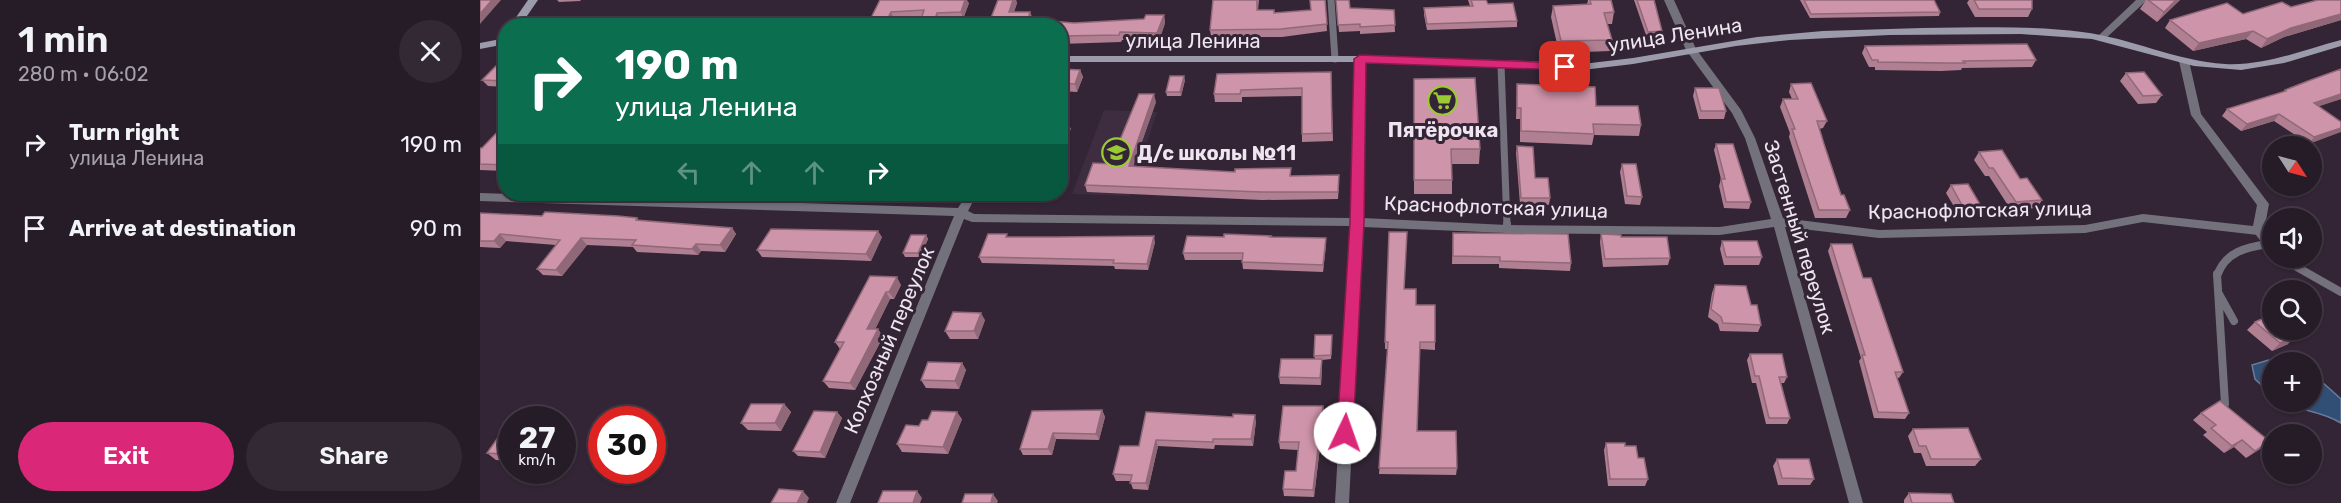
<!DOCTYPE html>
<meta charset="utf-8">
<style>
:root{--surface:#261c28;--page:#322934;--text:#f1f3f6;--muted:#a4a1a8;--line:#423a45;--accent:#db2777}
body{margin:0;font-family:Rubik,sans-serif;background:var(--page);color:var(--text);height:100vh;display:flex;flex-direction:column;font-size:22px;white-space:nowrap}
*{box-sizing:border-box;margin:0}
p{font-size:20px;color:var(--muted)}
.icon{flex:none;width:33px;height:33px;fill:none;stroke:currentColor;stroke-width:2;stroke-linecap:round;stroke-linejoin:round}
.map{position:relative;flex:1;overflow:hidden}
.side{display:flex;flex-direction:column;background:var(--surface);width:480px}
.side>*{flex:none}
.banner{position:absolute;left:18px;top:18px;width:570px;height:183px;border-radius:24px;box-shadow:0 2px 4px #0004,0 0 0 2px var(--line);background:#0b6e4f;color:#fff;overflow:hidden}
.needle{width:39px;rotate:126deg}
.buttons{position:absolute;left:1782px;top:136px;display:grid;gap:12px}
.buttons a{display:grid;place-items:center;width:60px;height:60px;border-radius:50%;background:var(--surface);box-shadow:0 2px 4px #0004,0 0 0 2px var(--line);font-size:30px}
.speed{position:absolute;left:18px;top:406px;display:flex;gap:12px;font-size:30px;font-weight:700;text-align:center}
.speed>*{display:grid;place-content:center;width:78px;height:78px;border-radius:50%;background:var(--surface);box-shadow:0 2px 4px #0004,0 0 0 2px var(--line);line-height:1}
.speed small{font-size:15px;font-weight:400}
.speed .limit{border:9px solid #d22;background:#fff;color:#111}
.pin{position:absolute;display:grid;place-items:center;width:51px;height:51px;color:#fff;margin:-26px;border-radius:12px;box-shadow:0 3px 9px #0006}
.me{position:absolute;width:66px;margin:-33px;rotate:3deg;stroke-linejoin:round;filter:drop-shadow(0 0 4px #0008)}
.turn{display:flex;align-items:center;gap:21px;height:126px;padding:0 18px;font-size:27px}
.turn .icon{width:78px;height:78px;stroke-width:2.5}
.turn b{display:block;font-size:42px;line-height:51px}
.lanes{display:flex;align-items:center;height:57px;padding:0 18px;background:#0003;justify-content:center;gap:30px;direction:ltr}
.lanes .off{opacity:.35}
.round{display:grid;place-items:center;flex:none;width:63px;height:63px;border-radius:32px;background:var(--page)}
.head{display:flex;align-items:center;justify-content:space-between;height:102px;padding:0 18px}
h1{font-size:36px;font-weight:600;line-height:45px}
.cta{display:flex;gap:12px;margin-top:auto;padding:12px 18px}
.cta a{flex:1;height:69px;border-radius:36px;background:var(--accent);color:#fff;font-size:24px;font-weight:600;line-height:69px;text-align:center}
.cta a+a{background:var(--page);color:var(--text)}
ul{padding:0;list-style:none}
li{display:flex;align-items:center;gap:18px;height:84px;padding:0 18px}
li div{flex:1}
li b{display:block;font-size:22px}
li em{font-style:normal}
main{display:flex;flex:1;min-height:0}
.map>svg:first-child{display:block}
.built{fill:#3e2c41}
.water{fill:#314e75;stroke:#6a7b9a;stroke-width:1.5}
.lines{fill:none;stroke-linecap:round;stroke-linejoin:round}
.lane-far1{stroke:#73727c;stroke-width:7}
.lane{stroke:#73727c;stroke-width:8}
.street{fill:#73727c;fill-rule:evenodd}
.secondary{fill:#9c9bab;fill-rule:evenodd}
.wall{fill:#b17f92}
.shaded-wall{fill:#906877}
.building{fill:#ce94aa;stroke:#906877;stroke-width:1.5}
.route{fill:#db2777;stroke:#8e194d;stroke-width:1.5}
.labels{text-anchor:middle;stroke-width:6;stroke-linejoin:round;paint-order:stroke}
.street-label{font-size:20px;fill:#eee5f0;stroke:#332535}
.poi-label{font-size:20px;font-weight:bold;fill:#eee5f0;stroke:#332535}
</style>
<main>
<section class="side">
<div class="head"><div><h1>1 min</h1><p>280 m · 06:02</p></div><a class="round"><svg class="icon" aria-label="close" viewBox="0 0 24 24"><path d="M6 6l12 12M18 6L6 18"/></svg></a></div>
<ul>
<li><svg class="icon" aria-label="right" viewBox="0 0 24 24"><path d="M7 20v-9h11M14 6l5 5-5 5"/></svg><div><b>Turn right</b><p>улица Ленина</p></div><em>190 m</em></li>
<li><svg class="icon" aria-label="arrive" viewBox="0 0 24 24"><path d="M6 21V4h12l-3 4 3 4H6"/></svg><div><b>Arrive at destination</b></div><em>90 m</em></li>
</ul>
<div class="cta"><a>Exit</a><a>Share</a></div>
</section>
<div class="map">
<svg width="1861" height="503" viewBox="0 0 1861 503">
<rect width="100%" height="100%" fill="#332535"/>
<path class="built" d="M 624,110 L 677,112 L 650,196 L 592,194 Z"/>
<path class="water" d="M 1792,359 L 1807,363 L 1792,363 L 1792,395 L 1775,379 L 1772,365 Z
M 1832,373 L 1861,399 L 1861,423 C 1842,411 1821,411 1801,402 L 1832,402 Z"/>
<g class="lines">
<path class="lane-far1" d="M 851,0 L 855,59
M 1021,65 L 1027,225"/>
<path class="lane" d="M 1027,224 L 1027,229
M 1778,231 L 1792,249
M 1801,258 L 1861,292
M 1737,274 L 1745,404
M 1737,276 C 1745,252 1766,247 1789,244
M 1739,294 L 1754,321"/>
<path class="street" d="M 1184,0 L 1194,0 L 1216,49 L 1261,110 L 1275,138 L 1303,218 L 1399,230 L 1605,225 L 1663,214 L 1773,226 L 1777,205 L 1711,115 L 1699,61 L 1704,58 L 1709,61 L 1721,114 L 1789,204 L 1784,231 L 1778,235 L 1663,222 L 1605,233 L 1399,238 L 1305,227 L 1383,503 L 1369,503 L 1294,227 L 1240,235 L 1027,233 L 883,227 L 869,503 L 855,503 L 871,226 L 492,222 L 484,219 L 370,503 L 356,503 L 474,216 L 0,201 L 0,193 L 478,208 L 487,194 L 497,194 L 488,211 L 494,214 L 871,218 L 875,59 L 880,56 L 885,59 L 883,218 L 1027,225 L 1240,227 L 1291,219 L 1265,138 L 1252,113 L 1206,50 Z
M 1656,0 L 1667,0 L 1624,40 L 1618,40 L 1618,36 Z"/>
<path class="secondary" d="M 48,0 L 58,0 L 40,26 L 30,26 Z
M 1442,28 C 1495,28 1549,25 1602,32 C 1651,38 1696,61 1745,64 C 1786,66 1822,50 1861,40 L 1861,46 L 1804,63 L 1761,70 L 1714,66 L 1612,39 L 1541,34 L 1409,35 L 1310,40 L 1256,46 L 1153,64 L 1111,69 L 880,62 L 580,62 L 580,56 L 880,56 L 1111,63 L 1153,58 L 1277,37 L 1343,31 Z
M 26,38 L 26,44 L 0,49 L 0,43 Z"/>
</g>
<path class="wall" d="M 77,0 L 101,0 L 100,1 L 79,2 Z
M 400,0 L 489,3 L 483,19 L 459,20 L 442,17 L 414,18 L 410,26 L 387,26 Z
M 518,0 L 536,0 L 537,3 L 534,12 L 550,12 L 553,20 L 594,23 L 664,19 L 684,15 L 685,23 L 679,41 L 642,40 L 641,42 L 580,44 L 580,26 L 511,18 Z
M 733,0 L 779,0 L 778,10 L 794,13 L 831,10 L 845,0 L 847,31 L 802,37 L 731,37 L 730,30 Z
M 856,0 L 870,8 L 914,10 L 915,32 L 880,34 L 880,31 L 859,32 Z
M 988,0 L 1006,0 L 1008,4 L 1037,21 L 1037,27 L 947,30 L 944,15 L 944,8 L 990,6 Z
M 1108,0 L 1131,0 L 1134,12 L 1132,24 L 1127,24 L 1132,40 L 1130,51 L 1079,53 L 1071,17 L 1073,6 L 1107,5 Z
M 1154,0 L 1174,0 L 1182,31 L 1181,38 L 1167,38 Z
M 1320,0 L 1454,0 L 1460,12 L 1459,16 L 1330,18 Z
M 1489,0 L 1552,0 L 1552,9 L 1548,17 L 1495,17 L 1487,3 Z
M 1666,0 L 1700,0 L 1677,22 L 1660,9 Z
M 1861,0 L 1861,20 L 1804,37 L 1781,48 L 1766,39 L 1713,51 L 1685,28 L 1690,20 L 1763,14 Z
M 1385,46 L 1556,60 L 1552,67 L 1482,68 L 1481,70 L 1461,71 L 1395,70 L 1395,67 L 1389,67 L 1382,53 Z
M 26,66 L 26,87 L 8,86 L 2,80 Z
M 1861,69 L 1861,99 L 1838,106 L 1861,122 L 1829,144 L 1794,121 L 1761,131 L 1742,116 L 1747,109 L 1803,92 L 1805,90 Z
M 600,70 L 603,77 L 597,92 L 580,91 L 580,71 Z
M 851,72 L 853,141 L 822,142 L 822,96 L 762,97 L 762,102 L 735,102 L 734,94 Z
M 1646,73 L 1682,95 L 1676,103 L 1658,104 L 1640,81 Z
M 934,79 L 1000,149 L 999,164 L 972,164 L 972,194 L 934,194 Z
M 705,80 L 701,96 L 687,96 L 686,92 Z
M 1037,84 L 1116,106 L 1161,125 L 1159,136 L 1114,135 L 1112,145 L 1040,142 L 1040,119 L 1036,119 Z
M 1311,84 L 1347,121 L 1343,128 L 1339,129 L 1361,195 L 1370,210 L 1366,218 L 1335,218 L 1309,137 L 1310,133 L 1300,107 L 1303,99 L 1312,99 L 1309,92 Z
M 1215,88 L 1246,111 L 1244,119 L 1219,119 L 1213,96 Z
M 676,102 L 653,166 L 812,176 L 859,183 L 858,199 L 782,200 L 607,192 L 605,185 L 630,164 Z
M 26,123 L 26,171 L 0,170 L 0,148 L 2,148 Z
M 1236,144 L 1271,202 L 1269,209 L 1244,208 L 1239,186 L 1241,179 L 1234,150 Z
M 1037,146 L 1055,178 L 1070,198 L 1069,205 L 1040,204 L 1036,153 Z
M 1499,152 L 1562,200 L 1557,208 L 1531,210 L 1509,176 L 1505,176 L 1494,160 Z
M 1142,164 L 1162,197 L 1160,205 L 1145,204 L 1140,172 Z
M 1471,185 L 1501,206 L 1496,214 L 1479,215 L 1466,193 Z
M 0,213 L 62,216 L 157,218 L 159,221 L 252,228 L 256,234 L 245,252 L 221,251 L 218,255 L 157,252 L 153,247 L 107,245 L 82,276 L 63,275 L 57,269 L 76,245 L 26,241 L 20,248 L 0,247 Z
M 973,233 L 1091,263 L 1090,271 L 1019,268 L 1019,264 L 972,264 Z
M 1121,234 L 1141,237 L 1190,258 L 1188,265 L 1123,267 L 1120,242 Z
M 446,235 L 448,239 L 440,257 L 425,257 L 423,253 Z
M 402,237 L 391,261 L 282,257 L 277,250 Z
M 528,237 L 675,242 L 668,270 L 635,269 L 634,266 L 502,263 L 499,257 Z
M 1242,241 L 1282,257 L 1279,265 L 1244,265 L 1240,249 Z
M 1351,244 L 1383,278 L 1423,372 L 1419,378 L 1417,378 L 1429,413 L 1425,419 L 1394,418 L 1379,361 L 1381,358 L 1348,251 Z
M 846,245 L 843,272 L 763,269 L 762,260 L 705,260 L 703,253 Z
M 390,276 L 421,285 L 414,299 L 410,299 L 395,329 L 398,329 L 403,337 L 375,390 L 349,388 L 343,381 L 360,349 L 355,342 Z
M 1235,285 L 1271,305 L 1281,325 L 1278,332 L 1240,331 L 1238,324 L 1228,317 L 1232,293 Z
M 925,289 L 936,305 L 955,305 L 955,350 L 940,349 L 937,431 L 977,468 L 976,475 L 899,474 L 908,349 L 905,349 L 905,342 Z
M 505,320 L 498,339 L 470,339 L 465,331 Z
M 1775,322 L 1808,344 L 1792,351 L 1767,330 Z
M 852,335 L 851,359 L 842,360 L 842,367 L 841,385 L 800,384 L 799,377 L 835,359 L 834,356 Z
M 1270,354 L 1307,377 L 1304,383 L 1301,383 L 1310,418 L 1307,424 L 1286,424 L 1276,383 L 1272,383 L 1267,360 Z
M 482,363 L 486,370 L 479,389 L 446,388 L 441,380 Z
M 304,404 L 311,412 L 301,431 L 268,430 L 261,423 Z
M 843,406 L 844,414 L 834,497 L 804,496 L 803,489 L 816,471 L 818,450 L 800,449 L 799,442 Z
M 622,410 L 625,417 L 619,440 L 576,439 L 572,455 L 543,455 L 540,449 Z
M 357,412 L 362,418 L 345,458 L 318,456 L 313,451 Z
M 666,412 L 776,421 L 773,446 L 735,445 L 734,449 L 678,446 L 668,490 L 653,489 L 650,481 L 636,481 L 633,474 L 659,446 Z
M 1721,413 L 1780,449 L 1766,458 L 1754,447 L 1744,453 L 1723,435 L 1727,432 L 1713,420 Z
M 482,419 L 468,454 L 422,452 L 417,444 L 439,426 Z
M 32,425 L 32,461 L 16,460 L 7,453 Z
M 1433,429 L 1501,459 L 1495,466 L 1446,466 L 1441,453 L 1434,453 L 1428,436 Z
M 1126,443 L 1145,446 L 1158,458 L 1168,479 L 1165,486 L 1128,486 L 1124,450 Z
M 1297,459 L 1334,479 L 1330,485 L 1298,485 L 1293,466 Z
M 1429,493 L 1474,503 L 1424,503 L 1424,500 Z"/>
<path class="shaded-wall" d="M 12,0 L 21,0 L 0,24 L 0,14 Z
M 485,0 L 487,0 L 489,3 L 483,19 L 481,12 Z
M 533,0 L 536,0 L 537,3 L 531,20 L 529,12 Z
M 1696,0 L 1700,0 L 1677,22 L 1684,12 Z
M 411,12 L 414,18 L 410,26 L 404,26 Z
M 550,12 L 553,20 L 548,19 Z
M 457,13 L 459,20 L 457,26 L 453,26 Z
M 1861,14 L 1861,20 L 1804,37 L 1781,48 L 1787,39 L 1811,28 Z
M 684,15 L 685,23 L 679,41 L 677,33 Z
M 1773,31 L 1766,39 L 1713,51 L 1719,43 Z
M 600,70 L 603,77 L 597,92 L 595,84 Z
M 704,76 L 705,80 L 701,96 L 700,92 Z
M 674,94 L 676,102 L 651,173 L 649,166 Z
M 1861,94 L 1861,99 L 1828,110 L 1834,103 Z
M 1799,114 L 1794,121 L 1761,131 L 1767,124 Z
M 589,125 L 591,129 L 580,152 L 580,145 Z
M 1861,128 L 1861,132 L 1829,144 L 1834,137 Z
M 252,228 L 256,234 L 245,252 L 240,245 Z
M 398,231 L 402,237 L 391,261 L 386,254 Z
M 20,234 L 26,241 L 20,248 L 14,241 Z
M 446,235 L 448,239 L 440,257 L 438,253 Z
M 674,236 L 675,242 L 668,270 L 667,264 Z
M 101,238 L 107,245 L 82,276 L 76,270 Z
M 846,238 L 846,245 L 843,272 L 843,265 Z
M 216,244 L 221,251 L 218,255 L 212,249 Z
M 417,277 L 421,285 L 414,299 L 409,292 Z
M 406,292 L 410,299 L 392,336 L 387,329 Z
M 501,313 L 505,320 L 498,339 L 494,331 Z
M 398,329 L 403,337 L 375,390 L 370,383 Z
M 1816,336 L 1808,344 L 1792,351 L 1800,343 Z
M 842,359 L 842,367 L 841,385 L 840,378 Z
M 482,363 L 486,370 L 479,389 L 475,381 Z
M 304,404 L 311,412 L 301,431 L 295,423 Z
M 843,406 L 844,414 L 834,497 L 833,490 Z
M 622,410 L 625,417 L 619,440 L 616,434 Z
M 357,412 L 362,418 L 345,458 L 340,452 Z
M 477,412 L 482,419 L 468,454 L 463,447 Z
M 775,415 L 776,421 L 773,446 L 771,439 Z
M 573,433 L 576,439 L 572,455 L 568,449 Z
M 676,440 L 678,446 L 668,490 L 666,483 Z
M 1762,440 L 1754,447 L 1744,453 L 1752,446 Z
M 1789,441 L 1780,449 L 1766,458 L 1775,451 Z
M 323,491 L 329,498 L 327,503 L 317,503 Z
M 437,491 L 442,498 L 440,503 L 433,503 Z
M 513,494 L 518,501 L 517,503 L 511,503 Z"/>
<path class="building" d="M 0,0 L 12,0 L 0,14 Z
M 400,0 L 485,0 L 481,12 L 457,13 L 453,26 L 439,26 L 444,10 L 411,12 L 404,26 L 387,26 Z
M 518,0 L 533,0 L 529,12 L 550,12 L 548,19 L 594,23 L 664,19 L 666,15 L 684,15 L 677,33 L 640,32 L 639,35 L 580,36 L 580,26 L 486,26 L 488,19 L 511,18 Z
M 733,0 L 777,0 L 777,10 L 794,10 L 794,13 L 831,10 L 830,0 L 845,0 L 847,24 L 801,29 L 730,30 Z
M 856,0 L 869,0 L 870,8 L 914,10 L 915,25 L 880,27 L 880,24 L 858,25 Z
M 991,0 L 1006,0 L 1008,4 L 1033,3 L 1037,21 L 947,24 L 944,8 L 993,6 Z
M 1110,0 L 1131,0 L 1134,12 L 1124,13 L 1132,40 L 1081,41 L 1073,6 L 1111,4 Z
M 1157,0 L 1174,0 L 1182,31 L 1168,32 Z
M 1324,0 L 1454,0 L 1460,12 L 1331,14 Z
M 1494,0 L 1552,0 L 1552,9 L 1499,9 Z
M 1668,0 L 1696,0 L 1684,12 Z
M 1838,0 L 1861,0 L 1861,14 L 1811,28 L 1787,39 L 1773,31 L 1719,43 L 1690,20 L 1747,3 L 1763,14 L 1802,2 L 1811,7 Z
M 93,20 L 182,22 L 179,26 L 88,26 Z
M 191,22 L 208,22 L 206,26 L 189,26 Z
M 224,22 L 251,23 L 249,26 L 221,26 Z
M 1547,44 L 1556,60 L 1483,61 L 1485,63 L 1464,63 L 1398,62 L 1398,60 L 1392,60 L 1385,46 Z
M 16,66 L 26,66 L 26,81 L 2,80 Z
M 582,69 L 600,70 L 595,84 L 580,83 L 580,71 Z
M 1861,69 L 1861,94 L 1834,103 L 1861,122 L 1861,128 L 1834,137 L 1799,114 L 1767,124 L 1747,109 L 1806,91 L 1805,90 L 1828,81 Z
M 851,72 L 852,133 L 822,134 L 822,88 L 761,90 L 760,94 L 734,94 L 737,74 Z
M 1664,72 L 1682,95 L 1663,96 L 1646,73 Z
M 690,76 L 704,76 L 700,92 L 686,92 Z
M 995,78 L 1000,149 L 971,149 L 972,180 L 934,180 L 934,79 Z
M 1331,83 L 1347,121 L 1337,121 L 1344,144 L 1361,195 L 1364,195 L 1370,210 L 1339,210 L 1312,129 L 1315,129 L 1303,99 L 1318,99 L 1311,84 Z
M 1037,84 L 1115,87 L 1116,106 L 1158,106 L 1161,125 L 1113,124 L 1114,134 L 1041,131 L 1041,108 L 1037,108 Z
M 1215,88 L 1239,88 L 1246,111 L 1221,111 Z
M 659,94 L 674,94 L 649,166 L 755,172 L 755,169 L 811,168 L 810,176 L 859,175 L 858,192 L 781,192 L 605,185 L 613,163 L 630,164 Z
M 26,123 L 26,165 L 0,164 L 0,148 L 2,148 Z
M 580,124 L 589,125 L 580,145 Z
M 1236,144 L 1253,144 L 1271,202 L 1246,202 L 1241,179 L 1245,179 Z
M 1037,146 L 1053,147 L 1055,178 L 1068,178 L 1070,198 L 1041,198 Z
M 1522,150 L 1540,179 L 1547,178 L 1562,200 L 1536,202 L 1513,168 L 1509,168 L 1499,152 Z
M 1142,164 L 1156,164 L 1162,197 L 1147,196 Z
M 1488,184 L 1501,206 L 1483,207 L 1471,185 Z
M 65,212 L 138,216 L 157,218 L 156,220 L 252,228 L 240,245 L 216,244 L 212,249 L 152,245 L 156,240 L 101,238 L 76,270 L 57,269 L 80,240 L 20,234 L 14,241 L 0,241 L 0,213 L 62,216 Z
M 291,229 L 398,231 L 386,254 L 277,250 Z
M 909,232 L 927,232 L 924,289 L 936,289 L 936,305 L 955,305 L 955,342 L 940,342 L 937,431 L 976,431 L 977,468 L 899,468 L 908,342 L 905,342 Z
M 973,233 L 1088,234 L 1091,263 L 1020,261 L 1020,257 L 973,256 Z
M 508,234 L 527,234 L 526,237 L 576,237 L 674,236 L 667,264 L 633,263 L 634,260 L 499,257 Z
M 744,234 L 791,236 L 790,237 L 846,238 L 843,265 L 762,262 L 763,253 L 703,253 L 707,236 L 744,237 Z
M 1121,234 L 1141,235 L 1141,237 L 1187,237 L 1190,258 L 1125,259 Z
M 431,235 L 446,235 L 438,253 L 423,253 Z
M 1242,241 L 1277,241 L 1282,257 L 1246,257 Z
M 1351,244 L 1372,244 L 1383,278 L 1391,278 L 1423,372 L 1415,372 L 1429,413 L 1398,412 L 1382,355 L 1385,355 Z
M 390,276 L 417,277 L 409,292 L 406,292 L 387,329 L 398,329 L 370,383 L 343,381 L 364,342 L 355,342 Z
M 1235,285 L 1266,286 L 1271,305 L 1277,305 L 1281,325 L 1243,323 L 1241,317 L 1231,309 Z
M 473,312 L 501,313 L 494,331 L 465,331 Z
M 1791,315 L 1792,316 L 1792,330 L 1809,330 L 1816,336 L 1800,343 L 1775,322 Z
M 835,335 L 852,335 L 851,355 L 834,356 Z
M 1270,354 L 1302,354 L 1307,377 L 1299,377 L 1310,418 L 1289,418 L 1279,376 L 1275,376 Z
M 801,359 L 842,359 L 840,378 L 799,377 Z
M 448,362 L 482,363 L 475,381 L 441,380 Z
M 1740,401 L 1789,441 L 1775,451 L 1762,440 L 1752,446 L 1731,428 L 1736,425 L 1721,413 Z
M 271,404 L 304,404 L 295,423 L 261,423 Z
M 803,406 L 843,406 L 833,490 L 803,489 L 805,471 L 816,471 L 819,442 L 799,442 Z
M 622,410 L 616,434 L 573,433 L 568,449 L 540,449 L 552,411 Z
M 334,411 L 357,412 L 340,452 L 313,451 Z
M 452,411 L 477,412 L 463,447 L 417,444 L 426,425 L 439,426 L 442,420 L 448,420 Z
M 666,412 L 753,417 L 753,414 L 775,415 L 771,439 L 733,439 L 733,442 L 676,440 L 666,483 L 650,483 L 652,475 L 633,474 L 640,446 L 659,446 Z
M 27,425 L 32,425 L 32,455 L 7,453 Z
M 1488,428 L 1501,459 L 1451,459 L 1446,446 L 1439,446 L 1433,429 Z
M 1126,443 L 1145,443 L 1145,446 L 1156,446 L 1158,458 L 1164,458 L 1168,479 L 1130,479 Z
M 1297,459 L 1329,459 L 1334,479 L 1302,478 Z
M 299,489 L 323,491 L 317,503 L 291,503 Z
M 403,491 L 437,491 L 433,503 L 398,503 Z
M 1429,493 L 1471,494 L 1474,503 L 1432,503 Z
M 485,494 L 513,494 L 511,503 L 482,503 Z"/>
<path class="route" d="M 880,55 L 1085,63 L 1091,67 L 1085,70 L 886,63 L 884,222 L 873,433 L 871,438 L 865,440 L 860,438 L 857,433 L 870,222 L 874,59 Z"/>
<defs>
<symbol id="supermarket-ring" viewBox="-11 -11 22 22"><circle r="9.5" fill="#332535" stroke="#9bcb33" stroke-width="1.5"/><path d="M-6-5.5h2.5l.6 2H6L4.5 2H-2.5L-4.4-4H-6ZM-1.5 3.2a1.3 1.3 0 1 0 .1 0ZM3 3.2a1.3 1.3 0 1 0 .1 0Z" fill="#9bcb33"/></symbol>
<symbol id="school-ring" viewBox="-11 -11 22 22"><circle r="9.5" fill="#332535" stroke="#9bcb33" stroke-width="1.5"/><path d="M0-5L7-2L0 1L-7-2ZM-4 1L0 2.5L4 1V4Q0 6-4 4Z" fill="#9bcb33"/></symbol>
</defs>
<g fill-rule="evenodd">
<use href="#supermarket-ring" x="946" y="84" width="33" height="33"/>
<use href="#school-ring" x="620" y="136" width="33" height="33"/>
</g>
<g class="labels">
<g class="street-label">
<text transform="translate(1195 35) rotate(-9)" y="7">улица Ленина</text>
<text x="713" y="48">улица Ленина</text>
<text transform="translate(1016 207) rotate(2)" y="7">Краснофлотская улица</text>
<text transform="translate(1500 210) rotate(-1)" y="7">Краснофлотская улица</text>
<text transform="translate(1320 237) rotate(73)" y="7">Застенный переулок</text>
<text transform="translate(409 340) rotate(-67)" y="7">Колхозный переулок</text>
</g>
<g class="poi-label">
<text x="963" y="137">Пятёрочка</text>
<text x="657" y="160" text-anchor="start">Д/с школы №11</text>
</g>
</g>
</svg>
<div class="buttons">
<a><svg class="needle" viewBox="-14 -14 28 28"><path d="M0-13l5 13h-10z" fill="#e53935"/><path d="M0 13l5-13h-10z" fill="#a4a1a8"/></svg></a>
<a><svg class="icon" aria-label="sound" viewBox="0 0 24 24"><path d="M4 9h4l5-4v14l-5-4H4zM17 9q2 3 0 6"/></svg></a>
<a><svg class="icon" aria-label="search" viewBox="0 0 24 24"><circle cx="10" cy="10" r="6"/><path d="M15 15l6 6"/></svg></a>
<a>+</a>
<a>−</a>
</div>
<div class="speed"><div>27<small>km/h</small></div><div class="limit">30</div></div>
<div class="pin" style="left:1085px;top:67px;background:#d93025"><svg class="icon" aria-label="arrive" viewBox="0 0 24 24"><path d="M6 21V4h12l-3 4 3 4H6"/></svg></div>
<svg class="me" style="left:865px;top:433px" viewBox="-20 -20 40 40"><circle r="19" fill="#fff"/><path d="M0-13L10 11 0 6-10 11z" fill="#db2777"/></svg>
<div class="banner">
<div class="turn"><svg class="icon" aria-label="right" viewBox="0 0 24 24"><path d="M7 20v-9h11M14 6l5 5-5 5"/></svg><div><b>190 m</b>улица Ленина</div></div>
<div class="lanes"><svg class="icon off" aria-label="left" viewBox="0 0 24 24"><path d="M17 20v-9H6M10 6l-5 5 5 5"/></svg><svg class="icon off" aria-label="ahead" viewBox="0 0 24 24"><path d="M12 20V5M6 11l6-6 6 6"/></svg><svg class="icon off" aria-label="ahead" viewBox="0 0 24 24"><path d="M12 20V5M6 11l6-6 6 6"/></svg><svg class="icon" aria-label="right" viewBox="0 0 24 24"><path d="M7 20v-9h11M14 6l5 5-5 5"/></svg></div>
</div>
</div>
</main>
